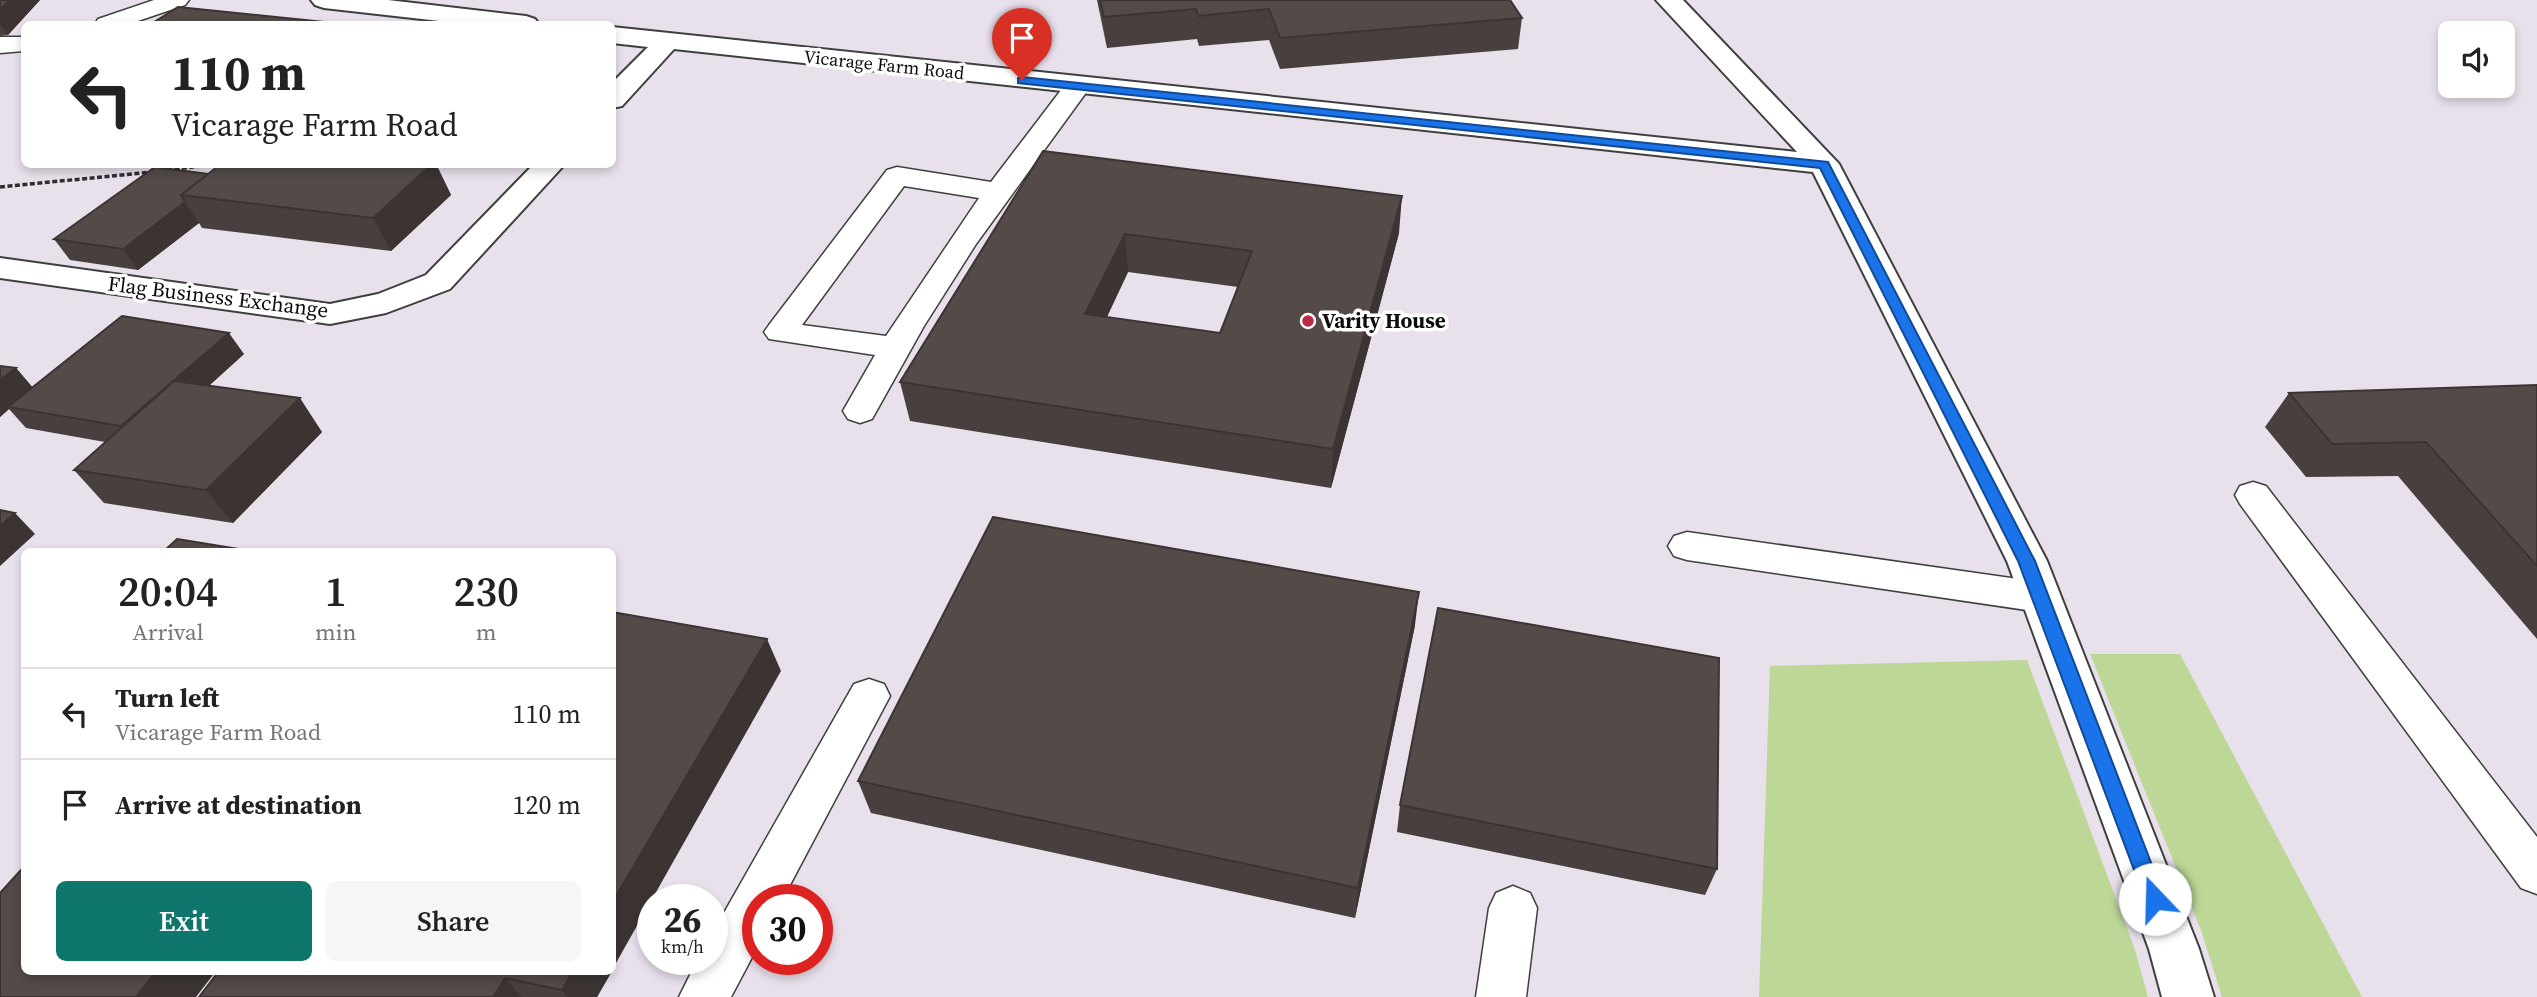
<!DOCTYPE html>
<style>
:root{--surface:#fff;--page:#f6f6f6;--text:#222;--muted:#767676;--line:#e0e0e0;--accent:#0f766e}
body{margin:0;font-family:"Source Serif 4",serif;background:var(--page);color:var(--text);height:100vh;display:flex;flex-direction:column;font-size:26px;white-space:nowrap}
*{box-sizing:border-box;margin:0}
p{font-size:23px;color:var(--muted)}
.icon{flex:none;width:38px;height:38px;fill:none;stroke:currentColor;stroke-width:2;stroke-linecap:round;stroke-linejoin:round}
.map{position:relative;flex:1;overflow:hidden}
.drawer{position:absolute;left:21px;top:548px;width:595px;height:427px;display:flex;flex-direction:column;background:var(--surface);border-radius:10px;box-shadow:0 4px 10px #0003}
.drawer>*{flex:none}
.hud{position:absolute;left:21px;top:21px;width:595px;height:147px;border-radius:10px;box-shadow:0 4px 10px #0003;background:#fff;color:var(--text);overflow:hidden}
.buttons{position:absolute;left:2438px;top:21px;display:grid;gap:14px}
.buttons a{display:grid;place-items:center;width:77px;height:77px;border-radius:10px;background:var(--surface);box-shadow:0 4px 10px #0003;font-size:35px}
.speed{position:absolute;left:637px;top:884px;display:flex;gap:14px;font-size:35px;font-weight:700;text-align:center}
.speed>*{display:grid;place-content:center;width:91px;height:91px;border-radius:50%;background:var(--surface);box-shadow:0 4px 10px #0003;line-height:1}
.speed small{font-size:18px;font-weight:400}
.speed .limit{border:10px solid #d22;background:#fff;color:#111}
.pin{position:absolute;display:grid;place-items:center;width:60px;height:60px;color:#fff;margin:-72px -30px;border-radius:50% 50% 50% 0;rotate:-45deg;box-shadow:0 0 7px #0007}
.pin .icon{rotate:45deg}
.me{position:absolute;width:77px;margin:-38px;rotate:339deg;stroke-linejoin:round;filter:drop-shadow(0 0 5px #0008)}
.turn{display:flex;align-items:center;gap:24px;height:147px;padding:0 35px;font-size:32px}
.turn .icon{width:91px;height:91px;stroke-width:2.5}
.turn b{display:block;font-size:49px;line-height:60px}
.eta{display:flex;justify-content:space-evenly;align-items:center;height:119px;text-align:center}
.eta b{font-size:42px;font-weight:600;line-height:49px}
.primary-button{display:flex;gap:14px;margin-top:auto;padding:14px 35px}
.primary-button a{flex:1;height:80px;border-radius:10px;background:var(--accent);color:#fff;font-size:28px;font-weight:600;line-height:80px;text-align:center}
.primary-button a+a{background:var(--page);color:var(--text)}
ul{padding:0;list-style:none}
li{display:flex;align-items:center;gap:21px;height:91px;padding:0 35px;border-top:2px solid var(--line)}
li div{flex:1}
li b{display:block;font-size:26px}
li em{font-style:normal}
.map>svg:first-child{display:block}
.industrial{fill:#e8e0eb;fill-rule:evenodd}
.forest{fill:#bdd797}
.lines{fill:none;stroke-linecap:round;stroke-linejoin:round}
.service-casing{stroke:#3f3f3f;stroke-width:3}
.minor-casing{stroke:#3f3f3f;stroke-width:4}
.path{stroke:#2e2e2e;stroke-width:3.5;stroke-dasharray:5 2.5;stroke-linecap:butt}
.service{fill:#fff;fill-rule:evenodd}
.minor{fill:#fff;fill-rule:evenodd}
.wall{fill:#48403f;fill-rule:evenodd}
.shaded-wall{fill:#3b3433}
.building{fill:#544b49;stroke:#3b3433;stroke-width:2;fill-rule:evenodd}
.route{fill:#1a73e8;stroke:#114b97;stroke-width:2}
.poi-dot{fill:#b72944;stroke:#fff;stroke-width:2.5}
.labels{text-anchor:middle;stroke-width:7;stroke-linejoin:round;paint-order:stroke}
.far-street-label{font-size:18px;fill:#0c0c0c;stroke:#fff}
.street-label{font-size:21px;fill:#0c0c0c;stroke:#fff}
.poi-label{font-size:21px;font-weight:bold;fill:#0c0c0c;stroke:#fff;text-anchor:start}
</style>
<div class="map">
<svg width="2537" height="997" viewBox="0 0 2537 997">
<rect width="100%" height="100%" fill="#fef8eb"/>
<path class="industrial" d="M 0,0 L 2537,0 L 2537,997 L 0,997 ZM 24,24 L 612,24 L 612,164 L 24,164 ZM 2450,33 L 2502,33 L 2502,86 L 2450,86 ZM 24,551 L 612,551 L 612,971 L 24,971 ZM 653,900 L 712,900 L 712,959 L 653,959 ZM 758,900 L 817,900 L 817,959 L 758,959 Z"/>
<path class="forest" d="M 2090,654 L 2180,654 L 2362,997 L 2222,997 L 2201,930 Z
M 2027,660 L 2135,950 L 2148,997 L 1759,997 L 1770,666 Z"/>
<g class="lines">
<defs>
<path id="service" d="M 154,0 L 189,0 L 185,5 L 129,24 L 95,24 L 98,19 Z
M 0,37 L 24,37 L 24,51 L 0,53 Z
M 1077,79 L 1086,81 L 1090,87 L 976,244 L 924,326 L 872,419 L 860,423 L 848,419 L 843,411 L 875,355 L 769,339 L 764,332 L 769,325 L 887,170 L 897,167 L 991,182 L 1068,81 ZM 904,186 L 979,198 L 886,336 L 802,325 Z
M 2253,482 L 2266,486 L 2537,837 L 2537,894 L 2521,888 L 2240,504 L 2235,495 L 2240,486 Z
M 1687,532 L 2040,582 L 2054,586 L 2060,597 L 2054,608 L 2040,612 L 1687,560 L 1674,556 L 1668,546 L 1674,536 Z
M 869,679 L 884,684 L 890,696 L 782,900 L 758,900 L 758,946 L 731,997 L 679,997 L 698,959 L 712,959 L 712,934 L 854,684 Z
M 1513,886 L 1530,893 L 1537,908 L 1526,997 L 1476,997 L 1489,908 L 1496,893 Z"/>
<path id="minor" d="M 311,0 L 388,0 L 526,16 L 535,19 L 539,24 L 466,24 L 324,8 L 315,5 Z
M 1656,0 L 1683,0 L 1839,164 L 2047,561 L 2199,949 L 2214,997 L 2162,997 L 2149,949 L 2007,561 L 1813,172 L 674,49 L 622,106 L 612,108 L 612,83 L 648,47 L 612,43 L 612,27 L 1797,152 Z
M 534,164 L 565,164 L 450,289 L 386,313 L 330,324 L 0,278 L 0,258 L 330,304 L 378,294 L 426,275 Z"/>
</defs>
<use href="#service" class="service-casing"/>
<use href="#minor" class="minor-casing"/>
<path class="path" d="M 167,170 L 219,164
M 0,187 L 152,172"/>
<use href="#service" class="service"/>
<use href="#minor" class="minor"/>
</g>
<path class="wall" d="M 0,0 L 40,0 L 8,35 L 0,36 Z
M 1097,0 L 1510,0 L 1522,18 L 1518,49 L 1280,69 L 1269,40 L 1199,46 L 1197,39 L 1107,48 Z
M 1043,151 L 1399,233 L 1331,488 L 910,421 L 900,382 ZM 1128,272 L 1238,287 L 1220,333 L 1107,317 Z
M 221,164 L 436,164 L 451,195 L 391,251 L 202,228 L 199,223 L 138,270 L 70,260 L 54,239 L 208,174 Z
M 244,354 L 209,386 L 322,432 L 233,523 L 104,503 L 74,470 L 105,442 L 26,428 L 9,409 L 0,417 L 0,366 L 16,368 L 32,387 Z
M 2537,385 L 2537,639 L 2398,476 L 2306,477 L 2265,427 L 2289,393 Z
M 1415,625 L 1355,918 L 871,813 L 858,781 Z
M 1400,805 L 1717,869 L 1705,895 L 1397,832 Z
M 612,971 L 597,997 L 199,997 Z"/>
<path class="shaded-wall" d="M 9,0 L 40,0 L 8,35 L 0,24 L 0,10 Z
M 432,164 L 436,164 L 451,195 L 391,251 L 373,218 Z
M 1402,196 L 1399,233 L 1331,488 L 1333,449 Z
M 185,202 L 199,223 L 138,270 L 123,249 Z
M 1125,234 L 1128,272 L 1090,352 L 1085,314 Z
M 229,333 L 244,354 L 138,448 L 121,426 Z
M 16,368 L 34,389 L 8,407 L 9,409 L 0,417 L 0,380 Z
M 300,398 L 322,432 L 233,523 L 206,490 Z
M 15,513 L 35,534 L 0,566 L 0,526 Z
M 1419,592 L 1415,625 L 1355,918 L 1358,888 Z
M 767,639 L 781,671 L 612,970 L 612,903 Z
M 157,971 L 216,971 L 196,997 L 136,997 Z
M 573,971 L 612,971 L 597,997 L 567,997 L 562,990 Z
M 505,978 L 522,997 L 493,997 Z"/>
<path class="building" d="M 0,0 L 9,0 L 0,10 Z
M 1100,0 L 1510,0 L 1522,18 L 1280,38 L 1269,9 L 1198,16 L 1196,9 L 1104,17 Z
M 178,7 L 344,24 L 151,24 Z
M 1043,151 L 1402,196 L 1333,449 L 900,382 ZM 1125,234 L 1252,251 L 1220,333 L 1085,314 Z
M 221,164 L 432,164 L 373,218 L 181,195 Z
M 155,167 L 208,174 L 181,195 L 185,202 L 123,249 L 54,239 Z
M 122,316 L 229,333 L 121,426 L 8,407 Z
M 0,366 L 16,368 L 0,380 Z
M 174,381 L 300,398 L 206,490 L 74,470 Z
M 2537,385 L 2537,566 L 2426,442 L 2332,444 L 2289,393 Z
M 0,510 L 15,513 L 0,526 Z
M 993,517 L 1419,592 L 1358,888 L 858,781 Z
M 177,539 L 251,551 L 164,551 Z
M 1438,608 L 1719,658 L 1717,869 L 1400,805 Z
M 612,612 L 767,639 L 612,903 Z
M 21,870 L 24,871 L 24,971 L 157,971 L 136,997 L 0,997 L 0,893 Z
M 219,971 L 573,971 L 562,990 L 505,978 L 493,997 L 199,997 Z"/>
<path class="route" d="M 1022,77 L 1828,162 L 2035,561 L 2165,899 L 2162,905 L 2155,908 L 2148,905 L 2145,899 L 2018,561 L 1820,168 L 1018,83 L 1018,78 Z"/>
<circle class="poi-dot" cx="1308" cy="321" r="7"/>
<g class="labels">
<g class="far-street-label">
<text transform="translate(884 65) rotate(6)" y="6">Vicarage Farm Road</text>
</g>
<g class="street-label">
<text transform="translate(218 297) rotate(7)" y="7">Flag Business Exchange</text>
</g>
<g class="poi-label">
<text x="1322" y="328">Varity House</text>
</g>
</g>
</svg>
<div class="buttons">
<a><svg class="icon" aria-label="sound" viewBox="0 0 24 24"><path d="M4 9h4l5-4v14l-5-4H4zM17 9q2 3 0 6"/></svg></a>
</div>
<div class="speed"><div>26<small>km/h</small></div><div class="limit">30</div></div>
<div class="pin" style="left:1022px;top:80px;background:#d93025"><svg class="icon" aria-label="arrive" viewBox="0 0 24 24"><path d="M6 21V4h12l-3 4 3 4H6"/></svg></div>
<svg class="me" style="left:2155px;top:899px" viewBox="-20 -20 40 40"><circle r="19" fill="#fff"/><path d="M0-13L10 11 0 6-10 11z" fill="#1a73e8"/></svg>
<div class="hud">
<div class="turn"><svg class="icon" aria-label="left" viewBox="0 0 24 24"><path d="M17 20v-9H6M10 6l-5 5 5 5"/></svg><div><b>110 m</b>Vicarage Farm Road</div></div>
</div>
<section class="drawer">
<div class="eta">
<div><b>20:04</b><p>Arrival</p></div>
<div><b>1</b><p>min</p></div>
<div><b>230</b><p>m</p></div>
</div>
<ul>
<li><svg class="icon" aria-label="left" viewBox="0 0 24 24"><path d="M17 20v-9H6M10 6l-5 5 5 5"/></svg><div><b>Turn left</b><p>Vicarage Farm Road</p></div><em>110 m</em></li>
<li><svg class="icon" aria-label="arrive" viewBox="0 0 24 24"><path d="M6 21V4h12l-3 4 3 4H6"/></svg><div><b>Arrive at destination</b></div><em>120 m</em></li>
</ul>
<div class="primary-button"><a>Exit</a><a>Share</a></div>
</section>
</div>
